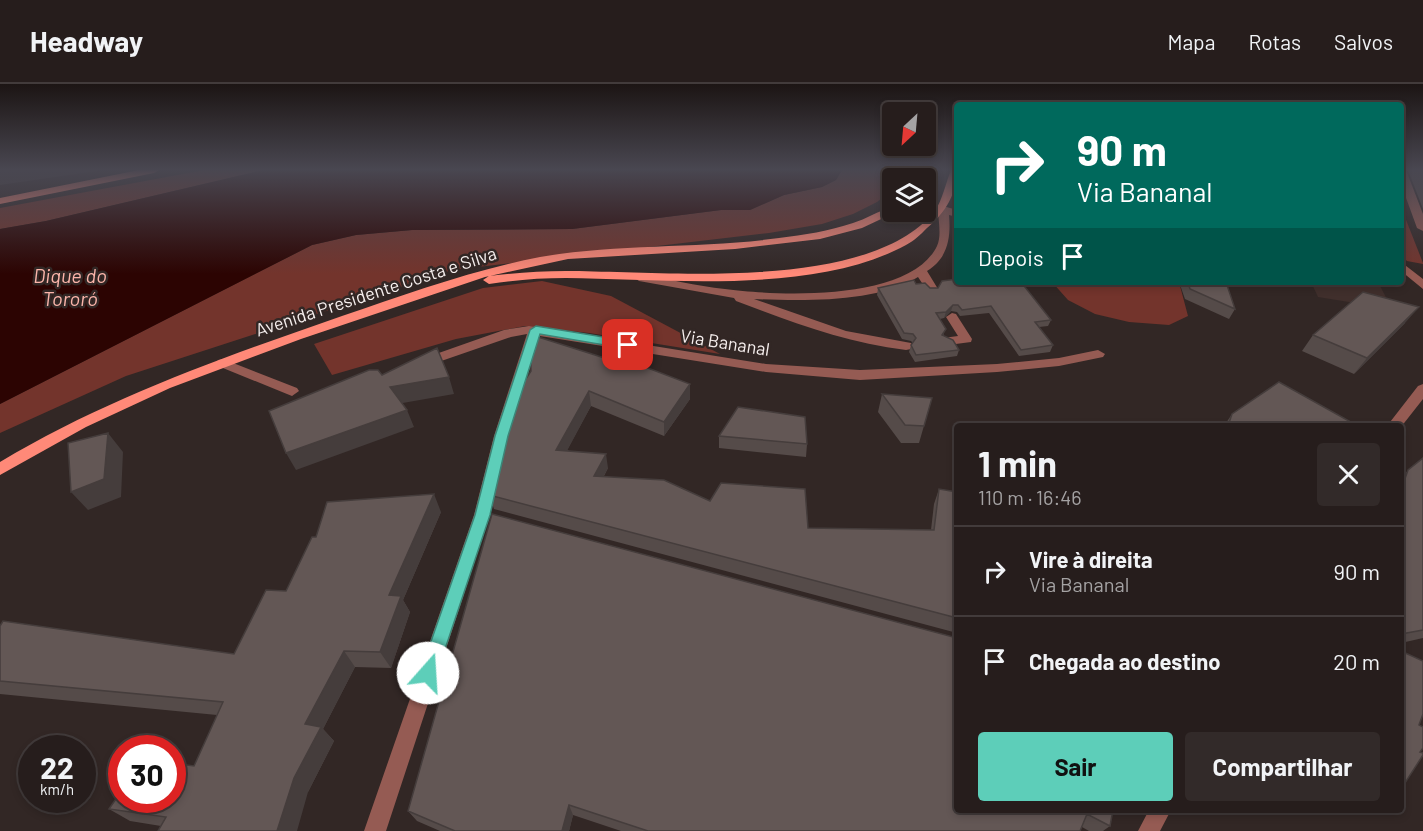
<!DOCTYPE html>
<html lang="pt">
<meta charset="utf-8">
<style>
:root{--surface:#261d1c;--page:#322a29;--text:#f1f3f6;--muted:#a4a2a3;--line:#423b3b;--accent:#5dceb9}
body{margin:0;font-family:Barlow,sans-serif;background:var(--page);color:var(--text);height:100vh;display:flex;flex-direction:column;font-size:22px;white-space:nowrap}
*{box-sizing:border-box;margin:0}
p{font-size:20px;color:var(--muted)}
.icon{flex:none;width:33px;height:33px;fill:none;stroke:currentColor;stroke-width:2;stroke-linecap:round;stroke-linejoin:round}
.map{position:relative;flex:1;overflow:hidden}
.side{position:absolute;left:954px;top:339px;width:450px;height:390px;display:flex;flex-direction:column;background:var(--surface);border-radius:6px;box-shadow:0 3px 9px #0003,0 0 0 2px var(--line)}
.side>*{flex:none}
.guide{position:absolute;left:954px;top:18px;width:450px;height:183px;border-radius:6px;box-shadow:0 3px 9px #0003,0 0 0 2px var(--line);background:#00695c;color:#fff;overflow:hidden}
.needle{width:39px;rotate:206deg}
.fabs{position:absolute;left:882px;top:18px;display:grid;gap:12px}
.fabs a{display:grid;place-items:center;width:54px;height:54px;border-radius:6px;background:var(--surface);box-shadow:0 3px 9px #0003,0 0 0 2px var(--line);font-size:30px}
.speed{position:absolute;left:18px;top:651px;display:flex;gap:12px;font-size:30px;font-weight:700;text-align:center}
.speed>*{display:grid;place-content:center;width:78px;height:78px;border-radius:50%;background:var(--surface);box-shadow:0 3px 9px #0003,0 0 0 2px var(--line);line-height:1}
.speed small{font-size:15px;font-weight:400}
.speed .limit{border:9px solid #d22;background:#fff;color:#111}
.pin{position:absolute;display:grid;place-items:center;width:51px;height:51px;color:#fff;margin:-26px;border-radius:12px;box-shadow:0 3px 9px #0006}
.me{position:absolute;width:66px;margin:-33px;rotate:19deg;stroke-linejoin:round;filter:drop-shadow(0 0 4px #0008)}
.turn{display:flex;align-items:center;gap:21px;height:126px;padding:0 24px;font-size:27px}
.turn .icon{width:78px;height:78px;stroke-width:2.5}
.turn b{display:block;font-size:42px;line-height:51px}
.then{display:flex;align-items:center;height:57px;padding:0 24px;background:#0003;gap:12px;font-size:22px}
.round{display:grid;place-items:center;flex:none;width:63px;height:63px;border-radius:6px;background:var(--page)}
.headline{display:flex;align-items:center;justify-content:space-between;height:102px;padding:0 24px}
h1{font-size:36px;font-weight:700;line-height:45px}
.primary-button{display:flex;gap:12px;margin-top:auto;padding:12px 24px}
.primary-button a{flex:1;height:69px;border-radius:6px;background:var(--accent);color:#111;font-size:24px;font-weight:700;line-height:69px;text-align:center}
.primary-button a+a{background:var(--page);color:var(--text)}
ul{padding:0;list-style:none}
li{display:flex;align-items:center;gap:18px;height:90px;padding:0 24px;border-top:2px solid var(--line)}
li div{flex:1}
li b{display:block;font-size:22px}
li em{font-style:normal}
header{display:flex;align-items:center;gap:36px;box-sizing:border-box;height:84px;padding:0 30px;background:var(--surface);border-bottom:2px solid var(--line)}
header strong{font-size:28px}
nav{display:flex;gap:33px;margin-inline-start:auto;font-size:21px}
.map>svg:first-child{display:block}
.built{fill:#402f2c}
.green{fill:#73342c}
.water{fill:#2c0402}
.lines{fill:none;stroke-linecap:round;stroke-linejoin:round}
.minor{fill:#955b53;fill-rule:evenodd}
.major{fill:#ff8978;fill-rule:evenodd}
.wall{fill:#554b49}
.shaded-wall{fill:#453d3c}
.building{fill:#635755;stroke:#453d3c;stroke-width:1.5}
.route{fill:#5dceb9;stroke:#3c8678;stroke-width:1.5}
.labels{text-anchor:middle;stroke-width:5;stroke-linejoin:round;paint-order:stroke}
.street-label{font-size:18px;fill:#f6efee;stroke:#322725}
.water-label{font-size:20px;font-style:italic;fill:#fcb5aa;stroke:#322725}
</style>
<header>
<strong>Headway</strong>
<nav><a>Mapa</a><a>Rotas</a><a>Salvos</a></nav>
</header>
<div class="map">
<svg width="1423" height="747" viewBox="0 0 1423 747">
<rect width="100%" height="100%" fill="#322725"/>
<path class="built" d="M 1311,198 L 1378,198 L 1392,225 L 1318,213 Z"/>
<path class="green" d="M 204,86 L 264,86 L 46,137 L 0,145 L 0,124 Z
M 842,86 L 909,86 L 903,94 L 892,94 L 892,106 L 877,118 L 853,130 L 822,140 L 769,149 L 452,186 L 126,292 L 0,349 L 0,320 L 312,161 L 356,151 L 412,146 L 572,145 L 721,126 L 750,126 L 784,111 L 822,103 L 836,96 Z
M 1401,123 L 1423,179 L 1423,180 L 1407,177 L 1401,171 Z
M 542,197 L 611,212 L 720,270 L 589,249 L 525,242 L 456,255 L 332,291 L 314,260 L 483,204 Z
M 1052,198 L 1179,198 L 1188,232 L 1169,241 L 1129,238 L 1095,230 L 1068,216 Z"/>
<path class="water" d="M 264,86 L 842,86 L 836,96 L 822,103 L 784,111 L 750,126 L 721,126 L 572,145 L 412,146 L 356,151 L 312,161 L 0,320 L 0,145 L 46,137 Z"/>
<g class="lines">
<path class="minor" d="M 1401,86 L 1406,86 L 1423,130 L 1423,147 L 1417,144 L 1401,100 Z
M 943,122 L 957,126 L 957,133 L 949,131 C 951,154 948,174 927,187 L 938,205 L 936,208 L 928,208 L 918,193 C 876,219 802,217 754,215 L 846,247 L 911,259 L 913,262 L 911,265 L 906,266 C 846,259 792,238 736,217 L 734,214 L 639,197 L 633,193 L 639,189 C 668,195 696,202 725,205 C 777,212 910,218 937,162 C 942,151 938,136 938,125 Z
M 1401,178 L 1423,195 L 1423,205 L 1401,187 Z
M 952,229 L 956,230 L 972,255 L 971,258 L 948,261 L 942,257 L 943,254 L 958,252 L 946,233 Z
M 529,242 L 766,280 L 860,286 L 997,280 L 1059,274 L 1098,266 L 1105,270 L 1103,273 L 1059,282 L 997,288 L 860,296 L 766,288 L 540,252 L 508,352 L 490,431 L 386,747 L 364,747 L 474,431 L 494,352 L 527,250 L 511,253 L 421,284 L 414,280 L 416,277 L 504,246 Z
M 223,275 L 297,304 L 299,307 L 292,312 L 287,310 L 218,282 L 216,279 L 218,276 Z
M 1423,300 L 1423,315 L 1401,343 L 1387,342 L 1418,302 Z
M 1149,726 L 1171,726 L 1160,747 L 1138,747 Z"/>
<path class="major" d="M 139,86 L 159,86 L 154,89 L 0,120 L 0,114 Z
M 928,86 L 938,86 L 930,100 L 926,101 L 926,94 L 923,94 Z
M 951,86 L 957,86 C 957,110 945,129 927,144 C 921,150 914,157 906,161 C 814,211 668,195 566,194 C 540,194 515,196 489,200 L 483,196 L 489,192 C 515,189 540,187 566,187 C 662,187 867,209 934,128 C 942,118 946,98 951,86 Z
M 892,123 L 892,128 L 896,128 L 862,144 L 820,155 L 735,165 L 568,175 L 485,193 L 301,255 L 170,304 L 86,343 L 0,391 L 0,378 C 107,314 224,273 342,232 C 407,210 472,186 540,173 C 619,159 700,165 779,154 C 804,151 829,147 853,139 C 866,135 878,127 892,123 Z"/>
</g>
<path class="wall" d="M 1408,86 L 1423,86 L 1423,125 Z
M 1179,198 L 1226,198 L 1235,225 L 1229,235 L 1185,215 Z
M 916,200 L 1051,236 L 1048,242 L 1039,243 L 1053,261 L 1050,268 L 1019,272 L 989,229 L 960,232 L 957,228 L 951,227 L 944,234 L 940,235 L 944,252 L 959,266 L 957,272 L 915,278 L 909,268 L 911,261 L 913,259 L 911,257 L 902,255 L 877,211 L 878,204 Z
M 1405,239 L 1354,290 L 1302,267 L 1313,251 Z
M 531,287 L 690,315 L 664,352 L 591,322 L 567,366 L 608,384 L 604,392 L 710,417 L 808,444 L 931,446 L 934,420 L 939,405 L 957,408 L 957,549 L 494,425 L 489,411 Z
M 882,310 L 932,314 L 919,359 L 901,359 L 878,328 Z
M 1232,330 L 1358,342 L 1224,342 Z
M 719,352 L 807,360 L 806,373 L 719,364 Z
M 1423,374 L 1423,554 L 1401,559 L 1401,393 Z
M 441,428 L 403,516 L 410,528 L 391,584 L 355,583 L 323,645 L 334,657 L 308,708 L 161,742 L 130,737 L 109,725 L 194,682 L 217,631 L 0,610 L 0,542 L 234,570 L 286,507 L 316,453 Z
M 957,554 L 1113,726 L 1110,742 L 1103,747 L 1089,747 L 1082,743 L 1080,747 L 621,747 L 573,731 L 569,747 L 440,747 L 417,737 L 408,727 Z"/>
<path class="shaded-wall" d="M 0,86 L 97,86 L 97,87 L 0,101 Z
M 953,221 L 951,227 L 944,234 L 946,228 Z
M 1419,223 L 1405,239 L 1354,290 L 1367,274 Z
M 449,293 L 454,310 L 397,320 L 390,303 Z
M 690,300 L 690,315 L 664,352 L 664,338 Z
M 589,307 L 591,322 L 560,380 L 556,366 Z
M 407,326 L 414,343 L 296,386 L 286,369 Z
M 108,349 L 123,368 L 121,413 L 88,426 L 71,408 Z
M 606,370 L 608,384 L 596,406 L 594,392 Z
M 434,410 L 441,428 L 403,516 L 410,528 L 391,584 L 380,568 L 389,511 Z
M 344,567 L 355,583 L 323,645 L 334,657 L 308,708 L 297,747 L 277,747 L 305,640 Z
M 569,721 L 573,731 L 569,747 L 562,747 Z"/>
<path class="building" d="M 957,195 L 957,198 L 1021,198 L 1051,236 L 1035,238 L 1053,261 L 1021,266 L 991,222 L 962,226 L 958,221 L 953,221 L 946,228 L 936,229 L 946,245 L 942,251 L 953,256 L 959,266 L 916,271 L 911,261 L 916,254 L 913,250 L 904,249 L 878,204 L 914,196 L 916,200 L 925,199 L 930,204 L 938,204 L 942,197 Z
M 1188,198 L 1226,198 L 1235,225 L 1190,205 Z
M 1363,208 L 1419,223 L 1367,274 L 1313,251 Z
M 535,252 L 630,282 L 632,278 L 690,300 L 664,338 L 589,307 L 556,366 L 606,370 L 594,392 L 664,396 L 710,417 L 721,399 L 805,405 L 808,444 L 934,446 L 939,405 L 957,408 L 957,534 L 489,411 L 514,313 L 531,287 L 530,265 Z
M 437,264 L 449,293 L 390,303 L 407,326 L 286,369 L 269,327 L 369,286 L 378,286 L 382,291 Z
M 1279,298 L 1358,342 L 1228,342 L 1232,330 Z
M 882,310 L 932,314 L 924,342 L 905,341 Z
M 738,323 L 805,333 L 807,360 L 719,352 Z
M 108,349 L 104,395 L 71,408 L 68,359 Z
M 1423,374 L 1423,546 L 1401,550 L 1401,406 L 1408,386 Z
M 434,410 L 389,511 L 401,512 L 380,568 L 344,567 L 305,640 L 321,643 L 294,694 L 277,747 L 158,747 L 166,733 L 109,725 L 122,706 L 122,716 L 172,716 L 172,679 L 194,682 L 223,618 L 0,597 L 0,542 L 3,537 L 234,570 L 266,506 L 286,507 L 312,453 L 316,453 L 327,418 Z
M 492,430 L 957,554 L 957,726 L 1113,726 L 1110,742 L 1087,730 L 1080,747 L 648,747 L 569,721 L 562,747 L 455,747 L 408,727 Z
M 1401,567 L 1423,577 L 1423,630 L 1419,641 L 1423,643 L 1423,664 L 1420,668 L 1423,669 L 1423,671 L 1405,699 L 1401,696 Z"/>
<linearGradient id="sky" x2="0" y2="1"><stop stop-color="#1c1514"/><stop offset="0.45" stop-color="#494751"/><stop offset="1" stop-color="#494751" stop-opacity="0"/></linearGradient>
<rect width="1423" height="190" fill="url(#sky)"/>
<path class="route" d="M 536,242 L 628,257 L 634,261 L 628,265 L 540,250 L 508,352 L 490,431 L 437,589 L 434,595 L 428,597 L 422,595 L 420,589 L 475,431 L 495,352 L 530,246 Z"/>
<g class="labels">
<g class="street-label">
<text transform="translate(376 208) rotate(-18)" y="6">Avenida Presidente Costa e Silva</text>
<text transform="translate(725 259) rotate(9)" y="6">Via Bananal</text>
</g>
<g class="water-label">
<text x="70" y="199">Dique do<tspan x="70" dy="23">Tororó</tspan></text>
</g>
</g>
</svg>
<div class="fabs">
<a><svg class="needle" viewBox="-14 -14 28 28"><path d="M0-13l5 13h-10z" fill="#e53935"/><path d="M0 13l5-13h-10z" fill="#a4a2a3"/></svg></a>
<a><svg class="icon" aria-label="layers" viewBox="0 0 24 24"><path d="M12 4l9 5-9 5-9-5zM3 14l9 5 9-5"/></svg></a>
</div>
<div class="speed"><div>22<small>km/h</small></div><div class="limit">30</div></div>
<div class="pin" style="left:628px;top:261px;background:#d93025"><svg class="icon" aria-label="arrive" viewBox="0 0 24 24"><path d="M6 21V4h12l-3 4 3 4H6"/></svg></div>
<svg class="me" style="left:428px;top:589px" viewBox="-20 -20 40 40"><circle r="19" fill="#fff"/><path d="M0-13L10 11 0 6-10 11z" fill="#5dceb9"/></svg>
<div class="guide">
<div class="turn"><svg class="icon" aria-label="right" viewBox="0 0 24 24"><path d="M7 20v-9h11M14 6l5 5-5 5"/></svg><div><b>90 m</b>Via Bananal</div></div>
<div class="then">Depois<svg class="icon" aria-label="arrive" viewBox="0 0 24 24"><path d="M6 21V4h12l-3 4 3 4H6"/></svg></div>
</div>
<section class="side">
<div class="headline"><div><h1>1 min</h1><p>110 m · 16:46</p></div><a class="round"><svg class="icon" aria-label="close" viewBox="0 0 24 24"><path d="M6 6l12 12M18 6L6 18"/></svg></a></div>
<ul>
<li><svg class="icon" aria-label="right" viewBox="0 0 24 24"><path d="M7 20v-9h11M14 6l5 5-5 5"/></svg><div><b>Vire à direita</b><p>Via Bananal</p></div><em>90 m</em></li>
<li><svg class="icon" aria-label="arrive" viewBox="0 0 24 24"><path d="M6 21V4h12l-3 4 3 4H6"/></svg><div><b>Chegada ao destino</b></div><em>20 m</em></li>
</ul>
<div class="primary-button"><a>Sair</a><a>Compartilhar</a></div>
</section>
</div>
